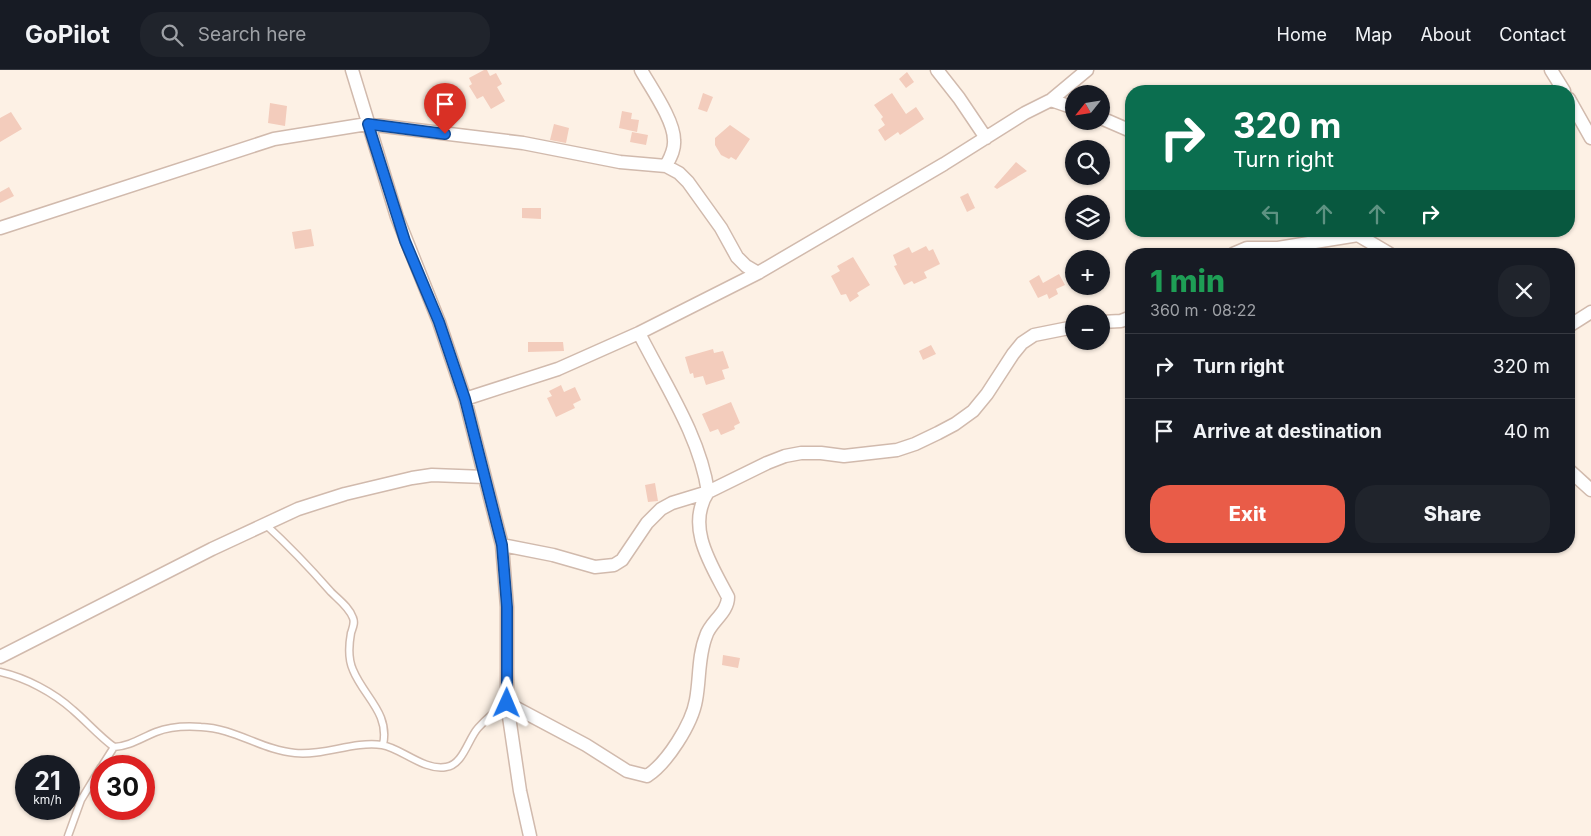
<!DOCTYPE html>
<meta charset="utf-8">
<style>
:root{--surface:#171b24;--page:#20242c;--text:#f1f3f6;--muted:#9ea1a6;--line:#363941;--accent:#e95c48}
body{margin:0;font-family:Inter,sans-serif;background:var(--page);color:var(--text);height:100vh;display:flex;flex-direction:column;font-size:19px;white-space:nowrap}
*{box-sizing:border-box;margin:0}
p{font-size:16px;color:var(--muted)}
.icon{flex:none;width:28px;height:28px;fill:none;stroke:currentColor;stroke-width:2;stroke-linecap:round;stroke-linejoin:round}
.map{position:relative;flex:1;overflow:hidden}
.side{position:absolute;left:1125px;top:178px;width:450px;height:305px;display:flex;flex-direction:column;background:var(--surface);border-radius:20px;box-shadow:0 1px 4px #0004}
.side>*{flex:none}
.banner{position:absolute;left:1125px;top:15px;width:450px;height:152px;border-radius:20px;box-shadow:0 1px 4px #0004;background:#0b6e4f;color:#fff;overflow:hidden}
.needle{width:32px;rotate:240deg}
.controls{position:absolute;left:1065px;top:15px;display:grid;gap:10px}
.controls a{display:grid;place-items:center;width:45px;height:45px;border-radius:50%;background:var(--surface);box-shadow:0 1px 4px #0004;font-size:25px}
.speed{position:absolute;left:15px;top:685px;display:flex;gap:10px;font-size:25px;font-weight:700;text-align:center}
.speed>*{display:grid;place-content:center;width:65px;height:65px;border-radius:50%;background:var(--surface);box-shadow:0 1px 4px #0004;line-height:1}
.speed small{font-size:12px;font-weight:400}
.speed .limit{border:8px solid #d22;background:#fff;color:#111}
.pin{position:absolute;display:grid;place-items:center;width:42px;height:42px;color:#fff;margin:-51px -21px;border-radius:50% 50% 50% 0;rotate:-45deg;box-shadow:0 0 5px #0007}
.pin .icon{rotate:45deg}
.me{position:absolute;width:55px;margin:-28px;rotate:1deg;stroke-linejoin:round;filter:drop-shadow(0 0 4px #0008)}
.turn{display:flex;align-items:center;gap:18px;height:105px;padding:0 25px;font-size:22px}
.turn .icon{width:65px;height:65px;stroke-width:2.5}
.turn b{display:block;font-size:35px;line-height:42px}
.lanes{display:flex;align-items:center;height:48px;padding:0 25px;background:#0003;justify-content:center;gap:25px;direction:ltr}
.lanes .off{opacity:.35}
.round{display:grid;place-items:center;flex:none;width:52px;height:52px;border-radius:20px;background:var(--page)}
.head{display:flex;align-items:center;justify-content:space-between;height:85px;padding:0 25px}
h1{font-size:30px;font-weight:800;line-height:38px;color:#1e9e55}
.action{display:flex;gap:10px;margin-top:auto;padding:10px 25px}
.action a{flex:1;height:58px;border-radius:20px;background:var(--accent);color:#fff;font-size:20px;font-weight:800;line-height:58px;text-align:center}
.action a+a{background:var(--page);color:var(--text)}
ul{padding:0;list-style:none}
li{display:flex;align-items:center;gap:15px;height:65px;padding:0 25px;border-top:1px solid var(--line)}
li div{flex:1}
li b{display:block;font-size:19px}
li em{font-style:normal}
header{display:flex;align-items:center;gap:30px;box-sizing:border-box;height:70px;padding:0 25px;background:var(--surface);border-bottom:1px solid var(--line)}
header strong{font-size:24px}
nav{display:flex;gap:28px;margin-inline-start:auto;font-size:18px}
.search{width:350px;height:45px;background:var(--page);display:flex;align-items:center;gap:12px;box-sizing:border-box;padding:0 18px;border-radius:20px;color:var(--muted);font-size:19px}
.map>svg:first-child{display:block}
.building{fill:#f3ccbc}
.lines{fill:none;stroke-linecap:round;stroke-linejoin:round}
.service-casing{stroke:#d1baad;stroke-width:9}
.minor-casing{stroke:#d1baad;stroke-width:15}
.service{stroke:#fff;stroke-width:6}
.minor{stroke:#fff;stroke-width:12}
.route-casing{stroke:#114b97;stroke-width:12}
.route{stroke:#1a73e8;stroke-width:9}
</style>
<header>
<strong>GoPilot</strong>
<div class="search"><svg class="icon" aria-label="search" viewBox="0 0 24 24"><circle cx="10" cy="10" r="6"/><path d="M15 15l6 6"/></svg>Search here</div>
<nav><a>Home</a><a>Map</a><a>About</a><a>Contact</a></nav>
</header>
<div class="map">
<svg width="1591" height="766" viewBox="0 0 1591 766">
<rect width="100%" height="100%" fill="#fdf1e5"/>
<path class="building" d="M 484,0 L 487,0 L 490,6 L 496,3 L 502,14 L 497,17 L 505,31 L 491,39 L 483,26 L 477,29 L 469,16 L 472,14 L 469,8 Z
M 907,2 L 914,12 L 906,18 L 899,9 Z
M 703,23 L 713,27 L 707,42 L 698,39 Z
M 892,23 L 906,44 L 916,37 L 924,49 L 900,65 L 898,62 L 885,71 L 878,60 L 885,55 L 881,49 L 883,47 L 874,35 Z
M 270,33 L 287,36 L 285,56 L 268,53 Z
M 622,41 L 632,43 L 631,49 L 639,50 L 637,62 L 619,58 Z
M 11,42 L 22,59 L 0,72 L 0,48 Z
M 554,54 L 569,58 L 566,73 L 550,70 Z
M 730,55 L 750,69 L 736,90 L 731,87 L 729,89 L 721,85 L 715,75 L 715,68 Z
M 632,62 L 648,65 L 646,75 L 630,72 Z
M 1016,92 L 1027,101 L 997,119 L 994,117 Z
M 9,117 L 14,126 L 0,133 L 0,122 Z
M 968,123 L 975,138 L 967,142 L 960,127 Z
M 522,138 L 541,138 L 541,149 L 522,148 Z
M 311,159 L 314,176 L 295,179 L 292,162 Z
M 926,176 L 929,181 L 933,179 L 940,194 L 924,202 L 927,208 L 914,214 L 912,211 L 904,215 L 894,196 L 897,195 L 893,185 L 909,177 L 912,183 Z
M 853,187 L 870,215 L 857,223 L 859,226 L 850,232 L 846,224 L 841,225 L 831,206 L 840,201 L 837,196 Z
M 1059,204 L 1065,215 L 1056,219 L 1058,224 L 1049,229 L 1047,224 L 1038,228 L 1029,211 L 1039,205 L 1043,213 Z
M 528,272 L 563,272 L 564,281 L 528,282 Z
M 931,275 L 936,284 L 923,290 L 919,281 Z
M 713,279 L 714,283 L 723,281 L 729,298 L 722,300 L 725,309 L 706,315 L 703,306 L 694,308 L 693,303 L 690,304 L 685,287 Z
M 561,315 L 564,322 L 575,317 L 581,330 L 573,334 L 575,338 L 556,347 L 547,328 L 552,326 L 549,321 Z
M 731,332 L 740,353 L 734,356 L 735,359 L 721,365 L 718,359 L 710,362 L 702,344 Z
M 655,413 L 658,431 L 648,432 L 645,415 Z
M 723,585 L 740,588 L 738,598 L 722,595 Z"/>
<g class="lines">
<defs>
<path id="service" d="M 265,454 C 288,475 310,498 331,522 C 339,530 349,537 353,548 C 355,553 353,557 351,563 C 349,574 348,589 353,600 C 364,627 390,643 383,675
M 0,602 C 26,608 53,622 73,640 C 87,652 99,666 114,677 C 130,676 141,668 156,662 C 169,657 187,656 201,657 C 234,658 262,680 295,683 C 324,686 353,671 382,675 C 401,678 424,701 446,697 C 463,695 468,669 478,658 C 487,648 497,640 507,633
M 102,696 L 114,677
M 68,766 L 81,730 L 101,697"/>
<path id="minor" d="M 352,0 L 397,147 L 439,252 L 465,329 L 502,475 L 507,537 L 507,633 L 520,721 L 530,766
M 641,0 C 651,18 674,50 674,70 C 675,80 670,88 666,96
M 937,0 L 959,28 L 986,68
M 1551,0 L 1564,21
M 1569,29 L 1591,68
M 1051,30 L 1074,38
M 1101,48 L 1131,61
M 0,158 L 274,69 L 367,54 L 523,73 L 620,92 L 666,96 L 679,103 L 688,112 L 721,158 L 737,187 L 746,196 L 758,203
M 1351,161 L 1390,184
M 1233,184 L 1247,178 L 1278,178 L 1358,165
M 1101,252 L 1121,251 L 1131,247
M 1569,256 L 1591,242
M 465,329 L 558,299 L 639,263 L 758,203 L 944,94 L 1025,43 L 1051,30 L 1087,0
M 1569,400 L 1591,420
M 502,475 L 553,485 L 595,497 L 614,495 L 622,490 L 647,453 L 661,439 L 672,433 L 708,422 L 767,393 L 785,386 L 801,383 L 821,383 L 844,386 L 897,380 L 915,374 L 938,363 L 955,354 L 973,341 L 987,324 L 1013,284 L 1022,273 L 1034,265 L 1074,257
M 0,587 L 212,479 L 298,439 L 345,424 L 412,408 L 432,405 L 485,407
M 507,633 L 586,675 L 627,701 L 647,706 C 667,693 692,654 696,630 C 700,609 698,586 706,566 C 710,552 728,543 728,527 C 712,496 685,457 708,422 C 700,366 664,313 639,263"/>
</defs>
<use href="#service" class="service-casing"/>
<use href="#minor" class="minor-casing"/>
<use href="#service" class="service"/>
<use href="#minor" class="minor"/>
</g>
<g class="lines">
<defs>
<path id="route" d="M 445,64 L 368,54 L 405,171 L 439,252 L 465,329 L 502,475 L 507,537 L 507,633"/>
</defs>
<use href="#route" class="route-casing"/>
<use href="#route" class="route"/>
</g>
</svg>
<div class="controls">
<a><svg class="needle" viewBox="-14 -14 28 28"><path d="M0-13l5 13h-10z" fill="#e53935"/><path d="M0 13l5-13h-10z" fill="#9ea1a6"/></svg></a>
<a><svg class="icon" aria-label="search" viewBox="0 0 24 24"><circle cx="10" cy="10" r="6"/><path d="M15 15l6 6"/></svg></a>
<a><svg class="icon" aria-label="layers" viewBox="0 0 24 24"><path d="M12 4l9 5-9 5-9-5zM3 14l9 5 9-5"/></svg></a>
<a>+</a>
<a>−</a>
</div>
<div class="speed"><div>21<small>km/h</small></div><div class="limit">30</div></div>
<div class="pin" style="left:445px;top:64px;background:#d93025"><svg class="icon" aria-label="arrive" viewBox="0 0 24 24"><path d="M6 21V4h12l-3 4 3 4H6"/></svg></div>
<svg class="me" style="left:507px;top:633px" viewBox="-20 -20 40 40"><path d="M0-17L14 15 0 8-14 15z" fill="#1a73e8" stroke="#fff" stroke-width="4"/></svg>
<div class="banner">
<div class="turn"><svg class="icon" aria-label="right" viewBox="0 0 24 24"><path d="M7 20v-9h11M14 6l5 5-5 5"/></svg><div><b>320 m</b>Turn right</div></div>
<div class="lanes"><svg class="icon off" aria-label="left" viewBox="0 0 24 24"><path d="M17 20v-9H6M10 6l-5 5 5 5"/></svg><svg class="icon off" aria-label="ahead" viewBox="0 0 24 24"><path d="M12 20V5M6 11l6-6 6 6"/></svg><svg class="icon off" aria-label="ahead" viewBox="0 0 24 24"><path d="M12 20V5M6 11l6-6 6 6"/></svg><svg class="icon" aria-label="right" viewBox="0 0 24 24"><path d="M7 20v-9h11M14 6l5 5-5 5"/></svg></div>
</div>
<section class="side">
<div class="head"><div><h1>1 min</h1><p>360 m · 08:22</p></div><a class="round"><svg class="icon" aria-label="close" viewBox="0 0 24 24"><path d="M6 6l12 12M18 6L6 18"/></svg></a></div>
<ul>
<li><svg class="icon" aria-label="right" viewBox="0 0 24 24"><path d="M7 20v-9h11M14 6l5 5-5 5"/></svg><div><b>Turn right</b></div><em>320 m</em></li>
<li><svg class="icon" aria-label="arrive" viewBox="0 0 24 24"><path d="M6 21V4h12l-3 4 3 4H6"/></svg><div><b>Arrive at destination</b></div><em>40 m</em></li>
</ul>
<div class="action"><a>Exit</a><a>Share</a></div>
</section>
</div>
